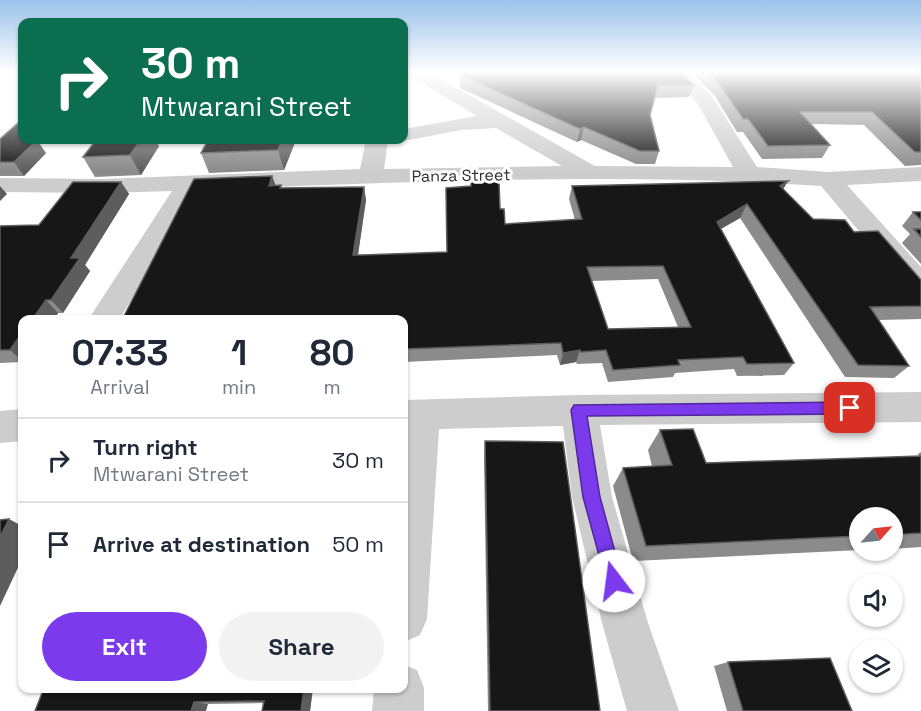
<!DOCTYPE html>
<style>
:root{--surface:#fff;--page:#f2f2f3;--text:#1f2937;--muted:#747a83;--line:#e0e1e3;--accent:#7c3aed}
body{margin:0;font-family:"Space Grotesk",sans-serif;background:var(--page);color:var(--text);height:100vh;display:flex;flex-direction:column;font-size:22px;white-space:nowrap}
*{box-sizing:border-box;margin:0}
p{font-size:20px;color:var(--muted)}
.icon{flex:none;width:33px;height:33px;fill:none;stroke:currentColor;stroke-width:2;stroke-linecap:round;stroke-linejoin:round}
.map{position:relative;flex:1;overflow:hidden}
.drawer{position:absolute;left:18px;top:315px;width:390px;height:378px;display:flex;flex-direction:column;background:var(--surface);border-radius:12px;box-shadow:0 2px 4px #0004}
.drawer>*{flex:none}
.banner{position:absolute;left:18px;top:18px;width:390px;height:126px;border-radius:12px;box-shadow:0 2px 4px #0004;background:#0b6e4f;color:#fff;overflow:hidden}
.needle{width:39px;rotate:63deg}
.tools{position:absolute;left:849px;top:507px;display:grid;gap:12px}
.tools a{display:grid;place-items:center;width:54px;height:54px;border-radius:50%;background:var(--surface);box-shadow:0 2px 4px #0004;font-size:30px}
.pin{position:absolute;display:grid;place-items:center;width:51px;height:51px;color:#fff;margin:-26px;border-radius:12px;box-shadow:0 3px 9px #0006}
.me{position:absolute;width:66px;margin:-33px;rotate:345deg;stroke-linejoin:round;filter:drop-shadow(0 0 4px #0008)}
.turn{display:flex;align-items:center;gap:21px;height:126px;padding:0 24px;font-size:27px}
.turn .icon{width:78px;height:78px;stroke-width:2.5}
.turn b{display:block;font-size:42px;line-height:51px}
.eta{display:flex;justify-content:space-evenly;align-items:center;height:102px;text-align:center}
.eta b{font-size:36px;font-weight:700;line-height:42px}
.cta{display:flex;gap:12px;margin-top:auto;padding:12px 24px}
.cta a{flex:1;height:69px;border-radius:36px;background:var(--accent);color:#fff;font-size:24px;font-weight:700;line-height:69px;text-align:center}
.cta a+a{background:var(--page);color:var(--text)}
ul{padding:0;list-style:none}
li{display:flex;align-items:center;gap:18px;height:84px;padding:0 24px;border-top:2px solid var(--line)}
li div{flex:1}
li b{display:block;font-size:22px}
li em{font-style:normal}
.map>svg:first-child{display:block}
.lines{fill:none;stroke-linecap:round;stroke-linejoin:round}
.minor{fill:#cdcdcd;fill-rule:evenodd}
.wall{fill:#8b8b8b;fill-rule:evenodd}
.shaded-wall{fill:#5d5d5d}
.building{fill:#171717;stroke:#5d5d5d;stroke-width:1.5;fill-rule:evenodd}
.route{fill:#7c3aed;stroke:#51269a;stroke-width:1.5}
.labels{text-anchor:middle;stroke-width:6;stroke-linejoin:round;paint-order:stroke}
.far-street-label{font-size:16px;fill:#303030;stroke:#fff}
</style>
<div class="map">
<svg width="921" height="711" viewBox="0 0 921 711">
<rect width="100%" height="100%" fill="#fff"/>
<g class="lines">
<path class="minor" d="M 426,71 L 595,166 L 733,167 L 698,104 L 679,82 L 666,71 L 688,71 L 713,98 L 757,167 L 828,172 L 921,167 L 921,181 L 847,185 L 921,267 L 921,296 L 911,293 L 821,186 C 614,172 404,182 197,190 L 119,320 L 88,320 L 172,191 L 103,193 L 0,192 L 0,178 L 103,179 L 360,169 L 366,140 L 388,140 L 384,169 L 562,166 L 496,128 L 461,130 L 404,141 L 396,140 L 404,140 L 404,129 L 477,116 L 404,72 Z
M 921,392 L 921,422 L 600,425 L 612,497 L 648,623 L 679,711 L 627,711 L 602,623 L 572,497 L 563,426 L 439,429 L 427,619 L 420,635 L 404,642 L 404,400 L 579,395 Z
M 22,409 L 22,441 L 0,443 L 0,411 Z
M 404,665 L 417,670 L 424,688 L 424,711 L 372,711 L 374,688 L 404,688 Z"/>
</g>
<path class="wall" d="M 455,71 L 679,71 L 694,85 L 689,97 L 655,98 L 650,115 L 659,151 L 655,164 L 636,164 L 581,140 L 577,142 L 460,88 L 460,75 L 464,73 Z
M 690,71 L 921,71 L 921,165 L 905,166 L 864,125 L 811,124 L 830,145 L 822,158 L 762,159 L 743,132 L 737,132 L 715,96 Z
M 0,139 L 46,153 L 24,176 L 0,176 Z
M 208,140 L 296,140 L 284,170 L 209,173 L 201,153 Z
M 159,146 L 141,175 L 95,177 L 83,157 Z
M 272,176 L 275,185 L 281,185 L 282,188 L 364,187 L 366,200 L 358,255 L 447,252 L 500,209 L 505,224 L 575,220 L 569,199 L 572,186 L 783,189 L 813,219 L 854,232 L 921,280 L 921,319 L 878,320 L 909,366 L 894,378 L 845,377 L 740,218 L 721,229 L 794,363 L 784,375 L 737,376 L 734,369 L 675,373 L 673,377 L 608,382 L 602,363 L 577,364 L 576,362 L 560,365 L 557,355 L 425,361 L 404,362 L 404,320 L 122,320 ZM 658,279 L 678,327 L 608,329 L 591,281 Z
M 121,182 L 129,194 L 85,265 L 90,271 L 63,313 L 58,313 L 54,320 L 22,320 L 22,362 L 0,363 L 0,226 L 39,225 Z
M 913,212 L 921,212 L 921,264 L 902,243 L 910,234 L 902,226 Z
M 660,430 L 706,463 L 919,456 L 918,454 L 921,452 L 921,547 L 892,549 L 892,518 L 860,518 L 860,550 L 633,561 L 613,486 L 623,468 L 652,466 L 648,450 Z
M 485,441 L 600,711 L 488,711 L 484,458 Z
M 728,662 L 852,711 L 727,711 L 714,666 Z
M 44,688 L 313,688 L 310,711 L 262,711 L 263,703 L 208,704 Z"/>
<path class="shaded-wall" d="M 584,127 L 581,140 L 577,142 L 580,129 Z
M 37,140 L 46,153 L 24,176 L 14,162 Z
M 141,140 L 156,140 L 159,146 L 141,175 L 130,155 Z
M 282,140 L 296,140 L 284,170 L 278,150 Z
M 272,176 L 277,189 L 269,186 Z
M 788,181 L 780,195 L 780,186 Z
M 121,182 L 129,194 L 85,265 L 90,271 L 63,313 L 51,300 L 71,258 Z
M 0,186 L 7,194 L 0,201 Z
M 364,187 L 366,200 L 356,268 L 353,255 Z
M 747,204 L 740,218 L 710,235 L 717,222 Z
M 46,300 L 58,313 L 54,320 L 32,320 Z
M 22,333 L 22,361 L 10,350 Z
M 580,350 L 576,362 L 560,365 L 563,353 Z
M 9,519 L 22,526 L 22,559 L 0,606 L 0,537 Z
M 304,688 L 313,688 L 310,711 L 301,711 Z
M 194,702 L 208,704 L 206,711 L 191,711 Z"/>
<path class="building" d="M 469,71 L 679,71 L 694,85 L 658,85 L 650,115 L 659,151 L 640,151 L 584,127 L 580,129 L 460,75 Z
M 707,71 L 921,71 L 921,152 L 915,152 L 872,112 L 800,112 L 830,145 L 768,146 L 748,119 L 743,119 L 719,84 Z
M 19,122 L 22,125 L 22,140 L 37,140 L 14,162 L 0,162 L 0,139 Z
M 96,140 L 141,140 L 130,155 L 83,157 Z
M 208,140 L 282,140 L 278,150 L 201,153 Z
M 272,176 L 269,186 L 281,185 L 280,188 L 364,187 L 353,255 L 362,255 L 447,252 L 446,188 L 471,186 L 471,182 L 499,182 L 500,209 L 504,209 L 505,224 L 582,219 L 572,186 L 788,181 L 780,186 L 813,219 L 845,220 L 854,232 L 878,231 L 921,280 L 921,306 L 870,307 L 909,366 L 858,365 L 747,204 L 717,222 L 794,363 L 747,364 L 743,357 L 678,360 L 680,365 L 613,370 L 606,350 L 581,352 L 580,350 L 563,353 L 561,343 L 404,349 L 404,320 L 122,320 L 194,179 ZM 663,266 L 691,327 L 608,329 L 587,267 Z
M 73,182 L 121,182 L 71,258 L 80,258 L 51,300 L 46,300 L 32,320 L 22,320 L 22,333 L 10,350 L 0,350 L 0,226 L 39,225 Z
M 913,212 L 921,212 L 921,220 Z
M 914,229 L 921,229 L 921,237 Z
M 693,429 L 706,463 L 921,456 L 921,533 L 892,535 L 892,518 L 860,518 L 860,536 L 646,546 L 623,468 L 672,465 L 660,430 Z
M 485,441 L 563,442 L 600,711 L 490,711 Z
M 9,519 L 0,537 L 0,520 Z
M 830,658 L 852,711 L 743,711 L 728,662 Z
M 44,688 L 304,688 L 301,711 L 262,711 L 264,701 L 194,702 L 191,711 L 35,711 Z"/>
<linearGradient id="sky" x2="0" y2="1"><stop stop-color="#9bc2ea"/><stop offset="0.42" stop-color="#fff"/><stop offset="1" stop-color="#fff" stop-opacity="0"/></linearGradient>
<rect width="921" height="171" fill="url(#sky)"/>
<path class="route" d="M 850,402 L 855,403 L 857,408 L 855,412 L 850,414 L 587,416 L 600,497 L 623,581 L 621,588 L 614,591 L 608,588 L 583,497 L 571,410 L 574,405 Z"/>
<g class="labels">
<g class="far-street-label">
<text transform="translate(461 175) rotate(-1)" y="6">Panza Street</text>
</g>
</g>
</svg>
<div class="tools">
<a><svg class="needle" viewBox="-14 -14 28 28"><path d="M0-13l5 13h-10z" fill="#e53935"/><path d="M0 13l5-13h-10z" fill="#747a83"/></svg></a>
<a><svg class="icon" aria-label="sound" viewBox="0 0 24 24"><path d="M4 9h4l5-4v14l-5-4H4zM17 9q2 3 0 6"/></svg></a>
<a><svg class="icon" aria-label="layers" viewBox="0 0 24 24"><path d="M12 4l9 5-9 5-9-5zM3 14l9 5 9-5"/></svg></a>
</div>
<div class="pin" style="left:850px;top:408px;background:#d93025"><svg class="icon" aria-label="arrive" viewBox="0 0 24 24"><path d="M6 21V4h12l-3 4 3 4H6"/></svg></div>
<svg class="me" style="left:614px;top:581px" viewBox="-20 -20 40 40"><circle r="19" fill="#fff"/><path d="M0-13L10 11 0 6-10 11z" fill="#7c3aed"/></svg>
<div class="banner">
<div class="turn"><svg class="icon" aria-label="right" viewBox="0 0 24 24"><path d="M7 20v-9h11M14 6l5 5-5 5"/></svg><div><b>30 m</b>Mtwarani Street</div></div>
</div>
<section class="drawer">
<div class="eta">
<div><b>07:33</b><p>Arrival</p></div>
<div><b>1</b><p>min</p></div>
<div><b>80</b><p>m</p></div>
</div>
<ul>
<li><svg class="icon" aria-label="right" viewBox="0 0 24 24"><path d="M7 20v-9h11M14 6l5 5-5 5"/></svg><div><b>Turn right</b><p>Mtwarani Street</p></div><em>30 m</em></li>
<li><svg class="icon" aria-label="arrive" viewBox="0 0 24 24"><path d="M6 21V4h12l-3 4 3 4H6"/></svg><div><b>Arrive at destination</b></div><em>50 m</em></li>
</ul>
<div class="cta"><a>Exit</a><a>Share</a></div>
</section>
</div>
